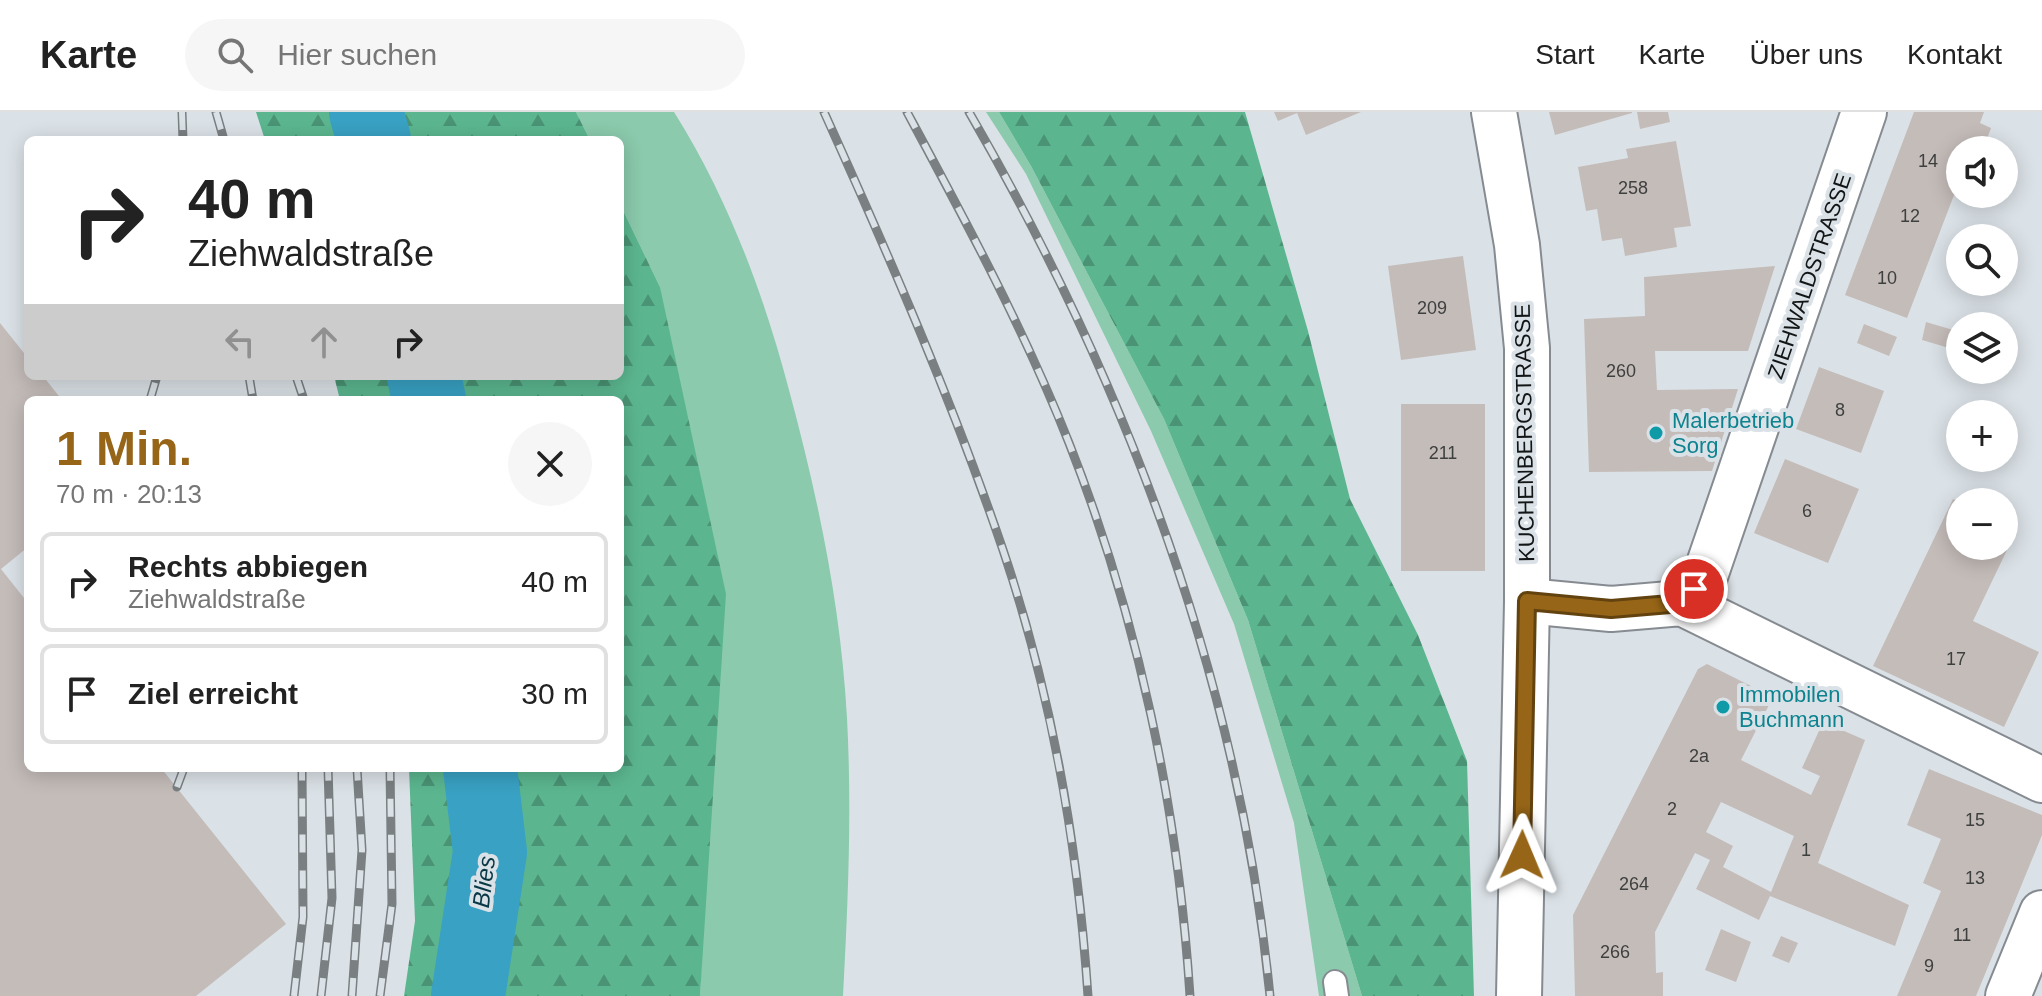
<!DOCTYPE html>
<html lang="de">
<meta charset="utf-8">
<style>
:root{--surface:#fff;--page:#f6f6f6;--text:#222;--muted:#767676;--line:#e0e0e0;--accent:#966517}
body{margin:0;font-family:Helvetica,sans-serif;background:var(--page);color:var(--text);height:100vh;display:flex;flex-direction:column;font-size:30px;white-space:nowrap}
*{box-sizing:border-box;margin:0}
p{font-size:26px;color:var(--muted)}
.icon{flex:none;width:44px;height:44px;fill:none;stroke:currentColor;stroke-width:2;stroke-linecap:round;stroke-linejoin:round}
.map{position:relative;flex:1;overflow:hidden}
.details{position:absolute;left:24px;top:284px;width:600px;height:376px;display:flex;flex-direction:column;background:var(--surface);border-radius:12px;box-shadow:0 4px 20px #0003}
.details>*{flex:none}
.guide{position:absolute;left:24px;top:24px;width:600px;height:244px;border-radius:12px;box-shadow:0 4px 20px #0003;background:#fff;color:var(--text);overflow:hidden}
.controls{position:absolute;left:1946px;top:24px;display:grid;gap:16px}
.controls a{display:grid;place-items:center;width:72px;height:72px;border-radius:50%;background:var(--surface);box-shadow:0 4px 20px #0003;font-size:40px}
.pin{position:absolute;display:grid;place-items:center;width:68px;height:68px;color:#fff;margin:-34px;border:4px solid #fff;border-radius:50%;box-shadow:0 2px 8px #0007}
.me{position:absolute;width:88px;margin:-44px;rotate:1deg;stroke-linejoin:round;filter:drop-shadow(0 0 6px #0008)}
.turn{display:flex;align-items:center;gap:28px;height:168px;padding:0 32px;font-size:36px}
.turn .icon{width:104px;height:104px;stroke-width:2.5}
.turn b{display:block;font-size:56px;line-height:68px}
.lanes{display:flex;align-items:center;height:76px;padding:0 32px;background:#0003;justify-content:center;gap:40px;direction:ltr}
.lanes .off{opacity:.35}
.round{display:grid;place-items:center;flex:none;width:84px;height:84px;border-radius:42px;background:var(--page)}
.headline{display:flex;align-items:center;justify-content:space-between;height:136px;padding:0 32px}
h1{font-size:48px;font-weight:800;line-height:60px;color:var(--accent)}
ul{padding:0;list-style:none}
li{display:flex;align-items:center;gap:24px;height:100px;margin:0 16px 12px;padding:0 16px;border:4px solid var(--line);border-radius:12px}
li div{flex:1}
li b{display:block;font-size:30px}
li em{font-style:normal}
header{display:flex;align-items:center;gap:48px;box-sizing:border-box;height:112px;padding:0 40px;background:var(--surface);border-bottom:2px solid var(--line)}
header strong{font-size:38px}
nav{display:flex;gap:44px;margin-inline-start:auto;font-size:28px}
.search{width:560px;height:72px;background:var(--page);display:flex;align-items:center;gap:20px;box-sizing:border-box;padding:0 28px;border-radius:44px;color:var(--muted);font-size:30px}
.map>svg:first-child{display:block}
.green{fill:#8bcaac}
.forest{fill:url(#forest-firs)}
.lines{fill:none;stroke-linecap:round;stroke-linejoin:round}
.river{stroke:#39a1c3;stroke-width:74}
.building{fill:#c4bcb9;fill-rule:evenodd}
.service-casing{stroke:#858b90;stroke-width:26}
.minor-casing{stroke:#858b90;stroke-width:48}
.secondary-casing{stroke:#858b90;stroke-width:48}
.service{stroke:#fff;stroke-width:22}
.minor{stroke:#fff;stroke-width:44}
.secondary{stroke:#fff;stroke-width:44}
.rail-casing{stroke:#7a7f82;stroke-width:9}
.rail{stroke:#dbe2e7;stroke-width:6;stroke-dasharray:18;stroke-linecap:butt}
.route-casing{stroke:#62420f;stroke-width:20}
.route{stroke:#966517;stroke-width:14}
.culture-dot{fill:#0f9aa8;stroke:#dbe2e7;stroke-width:3}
.labels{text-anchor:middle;stroke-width:8;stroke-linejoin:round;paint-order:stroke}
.number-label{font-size:18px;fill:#3e3f3f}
.street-label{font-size:22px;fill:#121516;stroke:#dbe2e7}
.culture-label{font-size:22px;fill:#0d838f;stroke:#dbe2e7;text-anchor:start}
.water-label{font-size:24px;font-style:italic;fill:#083846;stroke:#dbe2e7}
</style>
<header>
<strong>Karte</strong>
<div class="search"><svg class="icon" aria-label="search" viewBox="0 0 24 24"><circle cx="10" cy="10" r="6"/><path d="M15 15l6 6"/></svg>Hier suchen</div>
<nav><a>Start</a><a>Karte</a><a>Über uns</a><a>Kontakt</a></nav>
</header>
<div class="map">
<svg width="2042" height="884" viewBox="0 0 2042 884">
<defs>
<pattern id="forest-firs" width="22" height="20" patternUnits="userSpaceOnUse" patternTransform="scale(2)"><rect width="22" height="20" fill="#5bb68f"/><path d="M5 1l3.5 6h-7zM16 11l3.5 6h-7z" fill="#4a9374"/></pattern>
</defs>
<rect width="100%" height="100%" fill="#dbe2e7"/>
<path class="green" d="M 576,0 L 674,0 C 728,86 763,180 789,278 C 818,385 841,495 847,606 C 852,699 848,791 843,884 L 700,884 L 703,817 L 660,175 L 620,92 L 620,28 L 590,28 Z
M 986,0 L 999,0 L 1031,54 L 1164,307 L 1248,508 L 1362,884 L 1319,884 L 1294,711 L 1234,512 L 1151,319 L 1026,62 Z"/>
<path class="forest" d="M 256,0 L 576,0 L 590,28 L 265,28 Z
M 999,0 L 1245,0 L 1308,219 L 1350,387 L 1418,523 L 1467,649 L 1474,884 L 1362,884 L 1248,508 L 1164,307 L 1031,54 Z
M 620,92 L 660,175 L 726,482 L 700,884 L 404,884 L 415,809 L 409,656 L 620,656 L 620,288 L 340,288 L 334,264 L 620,264 Z"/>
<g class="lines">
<path class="river" d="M 366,0 L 374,28
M 424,264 L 429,288
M 468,884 L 490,740 L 480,656"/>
</g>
<path class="building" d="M 1274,0 L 1361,0 L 1306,23 L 1297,1 L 1278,9 Z
M 1549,0 L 1632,0 L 1632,1 L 1555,23 Z
M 1637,0 L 1668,0 L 1670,10 L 1640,17 Z
M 1914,0 L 1984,0 L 1980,11 L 1991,16 L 1983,38 L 1960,38 L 1960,82 L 1967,82 L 1965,87 L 1954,83 L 1907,206 L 1845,183 Z
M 1676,29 L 1691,114 L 1674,116 L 1677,135 L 1625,144 L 1622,126 L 1602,129 L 1597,97 L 1586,99 L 1578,55 L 1628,46 L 1626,37 Z
M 1463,144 L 1476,238 L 1401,248 L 1388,154 Z
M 1775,154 L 1748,239 L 1655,239 L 1657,278 L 1738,277 L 1712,359 L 1589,360 L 1584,207 L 1645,204 L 1644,165 Z
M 1926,210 L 1960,220 L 1959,239 L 1922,228 Z
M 0,211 L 28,246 L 28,264 L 43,264 L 62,288 L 28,288 L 28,435 L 1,457 L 28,491 L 28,656 L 161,656 L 286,812 L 196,884 L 0,884 Z
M 1864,212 L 1897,225 L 1889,244 L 1857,231 Z
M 1819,255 L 1884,279 L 1861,341 L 1796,317 Z
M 1401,292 L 1485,292 L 1485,459 L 1401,459 Z
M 1785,347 L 1859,377 L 1828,451 L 1754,421 Z
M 1953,387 L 1960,390 L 1960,434 L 2004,434 L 2004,411 L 2017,417 L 1973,509 L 2039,540 L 2004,615 L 1873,554 Z
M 1707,552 L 1773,585 L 1741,648 L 1811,683 L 1820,664 L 1802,656 L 1823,610 L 1865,628 L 1818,751 L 1909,793 L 1895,834 L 1770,784 L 1759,808 L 1696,777 L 1710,748 L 1695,741 L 1655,820 L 1656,861 L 1663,860 L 1663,884 L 1575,884 L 1573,803 L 1698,557 ZM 1721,690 L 1794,724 L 1771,780 L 1723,755 L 1733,734 L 1706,720 Z
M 1929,657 L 2042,703 L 2042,723 L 1976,884 L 1897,884 L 1941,779 L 1923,771 L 1941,727 L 1907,713 Z
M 1721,817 L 1751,830 L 1736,870 L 1705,858 Z
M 1781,824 L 1798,831 L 1789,851 L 1772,844 Z"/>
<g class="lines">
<defs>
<path id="service" d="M 1335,870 L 1337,884"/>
<path id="minor" d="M 1527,489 L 1611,497 L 1682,491 L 1705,464 L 1864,0
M 1682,491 L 2042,668
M 2008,884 L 2042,801"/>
<path id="secondary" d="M 1494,0 L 1517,133 L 1527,236 L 1527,489 L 1519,884"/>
</defs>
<use href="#service" class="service-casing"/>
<use href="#minor" class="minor-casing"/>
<use href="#secondary" class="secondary-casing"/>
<use href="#service" class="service"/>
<use href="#minor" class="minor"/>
<use href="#secondary" class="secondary"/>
<defs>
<path id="rail" d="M 182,0 L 183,28
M 216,0 L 224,28
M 824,0 C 889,144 952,288 1003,438 C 1051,580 1078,735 1088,884
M 907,0 C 965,108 1024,217 1069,331 C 1138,506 1178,696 1190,884
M 969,0 C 1127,273 1239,569 1270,884
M 249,264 L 253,288
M 296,264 L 304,288
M 150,288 L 157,264
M 177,675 L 184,656
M 294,884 L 303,805 L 302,656
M 321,884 L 332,786 L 328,656
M 352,884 L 362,738 L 357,656
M 380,884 L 392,792 L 390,656"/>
</defs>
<use href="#rail" class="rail-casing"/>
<use href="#rail" class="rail"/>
</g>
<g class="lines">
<defs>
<path id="route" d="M 1522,743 L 1527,489 L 1611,497 L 1682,491 L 1694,477"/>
</defs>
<use href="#route" class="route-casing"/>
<use href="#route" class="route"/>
</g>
<g class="culture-dot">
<circle cx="1656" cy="321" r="8"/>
<circle cx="1723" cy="595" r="8"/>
</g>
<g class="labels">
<g class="number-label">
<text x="1928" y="55">14</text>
<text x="1633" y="82">258</text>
<text x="1910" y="110">12</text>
<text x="1887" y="172">10</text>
<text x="1432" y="202">209</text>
<text x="1621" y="265">260</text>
<text x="1840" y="304">8</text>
<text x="1443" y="347">211</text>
<text x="1807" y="405">6</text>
<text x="1956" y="553">17</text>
<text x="1699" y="650">2a</text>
<text x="1672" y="703">2</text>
<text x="1975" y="714">15</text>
<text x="1806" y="744">1</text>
<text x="1975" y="772">13</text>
<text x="1634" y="778">264</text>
<text x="1962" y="829">11</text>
<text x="1615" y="846">266</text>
<text x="1929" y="860">9</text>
</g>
<g class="street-label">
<text transform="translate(1809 164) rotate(-71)" y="8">ZIEHWALDSTRASSE</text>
<text transform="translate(1524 321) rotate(-91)" y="8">KUCHENBERGSTRASSE</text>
</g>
<g class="culture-label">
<text x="1672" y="316">Malerbetrieb<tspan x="1672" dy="25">Sorg</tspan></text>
<text x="1739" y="590">Immobilen<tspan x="1739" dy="25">Buchmann</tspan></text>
</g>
<g class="water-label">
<text transform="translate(484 770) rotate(-83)" y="8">Blies</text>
</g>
</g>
</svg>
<div class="controls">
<a><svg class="icon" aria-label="sound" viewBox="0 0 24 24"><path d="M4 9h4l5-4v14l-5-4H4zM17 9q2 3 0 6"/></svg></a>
<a><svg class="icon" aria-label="search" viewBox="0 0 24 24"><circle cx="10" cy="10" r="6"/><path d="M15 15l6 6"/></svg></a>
<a><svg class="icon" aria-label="layers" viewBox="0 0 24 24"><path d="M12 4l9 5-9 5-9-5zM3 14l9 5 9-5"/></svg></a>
<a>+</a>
<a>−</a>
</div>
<div class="pin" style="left:1694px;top:477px;background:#d93025"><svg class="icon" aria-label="arrive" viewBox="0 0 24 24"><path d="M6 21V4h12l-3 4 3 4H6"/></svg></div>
<svg class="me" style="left:1522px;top:743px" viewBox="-20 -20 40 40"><path d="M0-17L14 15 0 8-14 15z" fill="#966517" stroke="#fff" stroke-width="4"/></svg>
<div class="guide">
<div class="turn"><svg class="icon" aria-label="right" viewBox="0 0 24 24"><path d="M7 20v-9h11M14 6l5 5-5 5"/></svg><div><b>40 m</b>Ziehwaldstraße</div></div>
<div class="lanes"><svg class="icon off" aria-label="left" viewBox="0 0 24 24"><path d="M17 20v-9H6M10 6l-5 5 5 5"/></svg><svg class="icon off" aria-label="ahead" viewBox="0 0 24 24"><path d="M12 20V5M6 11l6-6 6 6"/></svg><svg class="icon" aria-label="right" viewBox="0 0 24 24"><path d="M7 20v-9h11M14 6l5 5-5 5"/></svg></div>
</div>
<section class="details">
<div class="headline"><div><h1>1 Min.</h1><p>70 m · 20:13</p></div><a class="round"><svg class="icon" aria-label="close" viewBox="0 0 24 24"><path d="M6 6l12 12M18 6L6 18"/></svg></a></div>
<ul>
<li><svg class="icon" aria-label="right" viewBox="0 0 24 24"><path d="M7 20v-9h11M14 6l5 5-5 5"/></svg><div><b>Rechts abbiegen</b><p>Ziehwaldstraße</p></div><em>40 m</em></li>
<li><svg class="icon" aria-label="arrive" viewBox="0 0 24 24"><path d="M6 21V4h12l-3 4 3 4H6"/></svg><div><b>Ziel erreicht</b></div><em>30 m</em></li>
</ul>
</section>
</div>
